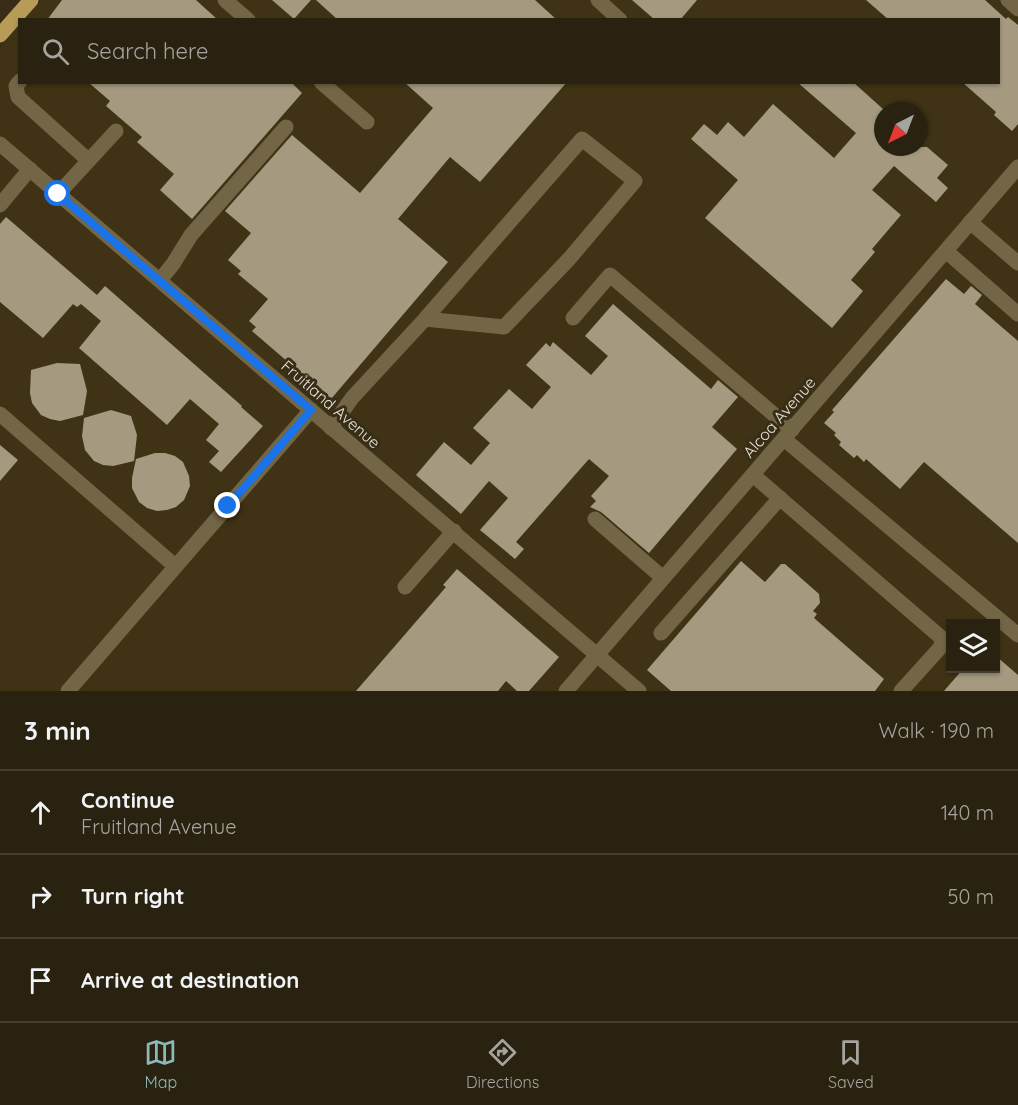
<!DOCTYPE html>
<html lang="en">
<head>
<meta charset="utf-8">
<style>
	:root { --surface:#2a2211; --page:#362f1f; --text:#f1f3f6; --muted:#a5a49f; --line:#463f31; --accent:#8bbbb9 }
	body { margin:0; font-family:Quicksand,sans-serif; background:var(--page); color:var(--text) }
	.controls { position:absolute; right:18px; bottom:18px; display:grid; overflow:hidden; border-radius:0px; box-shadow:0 2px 4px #0004 }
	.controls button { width:54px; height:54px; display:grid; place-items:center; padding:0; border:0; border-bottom:2px solid var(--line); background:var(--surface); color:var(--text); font:30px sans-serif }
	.compass { position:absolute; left:874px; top:102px; width:54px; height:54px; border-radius:50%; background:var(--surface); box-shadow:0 2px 4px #0004; rotate:222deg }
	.stop { position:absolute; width:18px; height:18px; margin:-14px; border:4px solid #1a73e8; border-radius:50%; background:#fff }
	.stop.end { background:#1a73e8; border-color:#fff; box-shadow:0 2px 6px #0008 }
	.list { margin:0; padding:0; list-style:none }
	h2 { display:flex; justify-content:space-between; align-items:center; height:78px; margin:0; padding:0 24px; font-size:26px }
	h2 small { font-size:20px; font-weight:400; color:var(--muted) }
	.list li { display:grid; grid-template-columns:39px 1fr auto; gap:18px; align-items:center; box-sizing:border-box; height:84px; padding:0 24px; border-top:2px solid var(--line) }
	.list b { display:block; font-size:22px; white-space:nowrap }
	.list p { margin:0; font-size:20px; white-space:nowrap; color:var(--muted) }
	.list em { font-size:20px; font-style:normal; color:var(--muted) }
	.icon { flex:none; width:33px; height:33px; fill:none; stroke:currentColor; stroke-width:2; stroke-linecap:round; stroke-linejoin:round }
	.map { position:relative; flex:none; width:1018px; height:691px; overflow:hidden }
	.search { position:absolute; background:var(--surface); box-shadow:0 2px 4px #0004; left:18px; right:18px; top:18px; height:66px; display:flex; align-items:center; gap:15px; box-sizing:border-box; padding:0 21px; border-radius:0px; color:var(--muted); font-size:22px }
	.sheet { height:330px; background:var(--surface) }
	nav { display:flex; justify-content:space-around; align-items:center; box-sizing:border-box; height:84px; border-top:2px solid var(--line); background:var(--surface); font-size:16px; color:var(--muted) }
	nav a { display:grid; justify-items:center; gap:3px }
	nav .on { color:var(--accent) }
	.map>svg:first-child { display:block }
	.built { fill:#403315; fill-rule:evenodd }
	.building { fill:#a59a80 }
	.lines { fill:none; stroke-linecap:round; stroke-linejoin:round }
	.minor { stroke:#736646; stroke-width:15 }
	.major { stroke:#b79b57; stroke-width:15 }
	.route { stroke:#1a73e8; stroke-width:8 }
	.labels { text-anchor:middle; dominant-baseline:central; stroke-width:6; stroke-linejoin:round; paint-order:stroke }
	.street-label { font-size:16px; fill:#e7e1d3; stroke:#382e17 }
</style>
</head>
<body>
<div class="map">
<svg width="1018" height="691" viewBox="0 0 1018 691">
	<rect width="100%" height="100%" fill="#382e17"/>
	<path class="built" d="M42,0H1018V691H0V48L19,25L20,82H998V20L25,19ZM883,111H919V147H883ZM950,624H996V668H950Z"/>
	<g class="building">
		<path d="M62,0H196L218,20H47Z"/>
		<path d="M272,0H311L294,19Z"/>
		<path d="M316,0H535L557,20H338Z"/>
		<path d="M632,0H697L680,20H655Z"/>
		<path d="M866,0H985L1006,19L1008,17L1018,25V124L1012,131L994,115L996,112L962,82H999V20H889Z"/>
		<path d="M88,82H291L302,93L192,219L160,190L174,174L137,142L142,137L106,106L110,101Z"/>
		<path d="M404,82H567L480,182L450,157L398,219L448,262L331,399L252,331L256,327L249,321L268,299L238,274L241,271L228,260L251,233L225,211L292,135L360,193L433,108Z"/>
		<path d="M797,82H853L883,109V147H927L948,165L937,178L948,188L936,202L894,166L872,190L901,215L872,249L875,252L851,280L863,291L832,328L705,218L738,180L691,139L704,124L717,135L728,122L744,137L773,104L834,158L856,133Z"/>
		<path d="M6,217L97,295L105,286L242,406L241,407L263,426L221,472L209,462L219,451L206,440L219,424L190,399L167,425L79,348L101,321L81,304L77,307L73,304L43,338L0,302V224Z"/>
		<path d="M946,279L964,294L971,286L982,295L975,304L1018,341V543L924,462L900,489L866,459L864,462L857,455L854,458L839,445L841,442L834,435L836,433L824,423L834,412L832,410Z"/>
		<path d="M613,304L711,389L718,380L738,397L712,427L737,449L649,553L601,512L590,507L596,501L591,496L609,476L589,459L516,542L524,549L515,559L480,530L508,498L489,481L461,514L416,475L444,442L471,465L490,443L473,428L509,389L532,409L551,387L526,365L546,343L550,347L553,342L591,375L608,356L585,336Z"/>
		<path d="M57,363L80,364L87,391L83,415L60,421L50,419L41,415L32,403L30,393L31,370Z"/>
		<path d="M111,410L131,416L137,435L134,461L113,466L103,465L94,461L85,450L82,436L84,418Z"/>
		<path d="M0,445L18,460L0,481Z"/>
		<path d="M155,453H165L175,456L183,462L189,476L190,486L184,500L176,507L167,510L157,511L147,508L139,502L132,488V478L136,459Z"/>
		<path d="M741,561L765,582L781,564H785L819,594L820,603L813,611L817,614L814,618L884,679L875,691H671L647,670Z"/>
		<path d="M457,569L559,657L529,691H517L506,681L498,691H356L446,587L443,585Z"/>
		<path d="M996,656L1018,675V691H944L963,669H996Z"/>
	</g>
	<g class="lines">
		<g class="minor">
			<path d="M225,0L248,20"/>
			<path d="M598,0L620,20"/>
			<path d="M1008,0L1018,9"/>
			<path d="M20,81L16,86L18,97L88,160"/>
			<path d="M321,82L367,122"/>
			<path d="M0,144L639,691"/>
			<path d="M58,194L116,131"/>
			<path d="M0,205L30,169"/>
			<path d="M970,222L1018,263"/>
			<path d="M946,251L1018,314"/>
			<path d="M160,280L173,264L191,235L286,127"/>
			<path d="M573,318L610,275L792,430"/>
			<path d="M0,414L175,566"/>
			<path d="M331,428L352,398L425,319L582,139L635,181L569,259L504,327L425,319"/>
			<path d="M784,439L1018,635"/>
			<path d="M753,475L944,640L939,649L901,691"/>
			<path d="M595,519L663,578"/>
			<path d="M405,587L454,531"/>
			<path d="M661,633L780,498"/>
			<path d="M68,691L311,410"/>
			<path d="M566,691L1018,167"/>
		</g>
		<path class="major" d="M0,35L31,0"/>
	</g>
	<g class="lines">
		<path class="route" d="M58,194L311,410L228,506"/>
	</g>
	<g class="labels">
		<g class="street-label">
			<text transform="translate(331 404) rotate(41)">Fruitland Avenue</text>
			<text transform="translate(779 417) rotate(-49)">Alcoa Avenue</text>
		</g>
	</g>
</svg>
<div class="controls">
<button><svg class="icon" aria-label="layers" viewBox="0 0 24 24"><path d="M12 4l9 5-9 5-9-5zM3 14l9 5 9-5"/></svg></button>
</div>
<svg class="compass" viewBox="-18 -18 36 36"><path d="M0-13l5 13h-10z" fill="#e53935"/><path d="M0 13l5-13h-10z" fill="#a5a49f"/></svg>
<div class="stop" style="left:58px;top:194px"></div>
<div class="stop end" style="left:228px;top:506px"></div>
<div class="search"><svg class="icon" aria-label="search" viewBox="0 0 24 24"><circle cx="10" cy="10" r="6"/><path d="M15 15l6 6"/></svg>Search here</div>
</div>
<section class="sheet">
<h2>3 min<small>Walk · 190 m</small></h2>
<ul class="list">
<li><svg class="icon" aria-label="ahead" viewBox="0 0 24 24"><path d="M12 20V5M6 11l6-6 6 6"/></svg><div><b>Continue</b><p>Fruitland Avenue</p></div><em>140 m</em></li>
<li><svg class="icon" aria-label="right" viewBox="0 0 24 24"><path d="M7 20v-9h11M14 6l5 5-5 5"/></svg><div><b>Turn right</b></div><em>50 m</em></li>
<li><svg class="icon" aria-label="arrive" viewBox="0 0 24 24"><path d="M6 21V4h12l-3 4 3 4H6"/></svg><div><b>Arrive at destination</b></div></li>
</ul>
</section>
<nav>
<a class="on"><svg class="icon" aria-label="map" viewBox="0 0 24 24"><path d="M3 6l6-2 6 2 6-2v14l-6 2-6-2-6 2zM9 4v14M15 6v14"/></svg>Map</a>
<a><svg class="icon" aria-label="directions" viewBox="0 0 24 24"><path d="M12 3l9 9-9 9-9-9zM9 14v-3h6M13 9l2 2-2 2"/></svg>Directions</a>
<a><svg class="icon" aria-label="saved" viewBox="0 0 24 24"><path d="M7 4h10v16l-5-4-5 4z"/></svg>Saved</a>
</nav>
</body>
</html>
